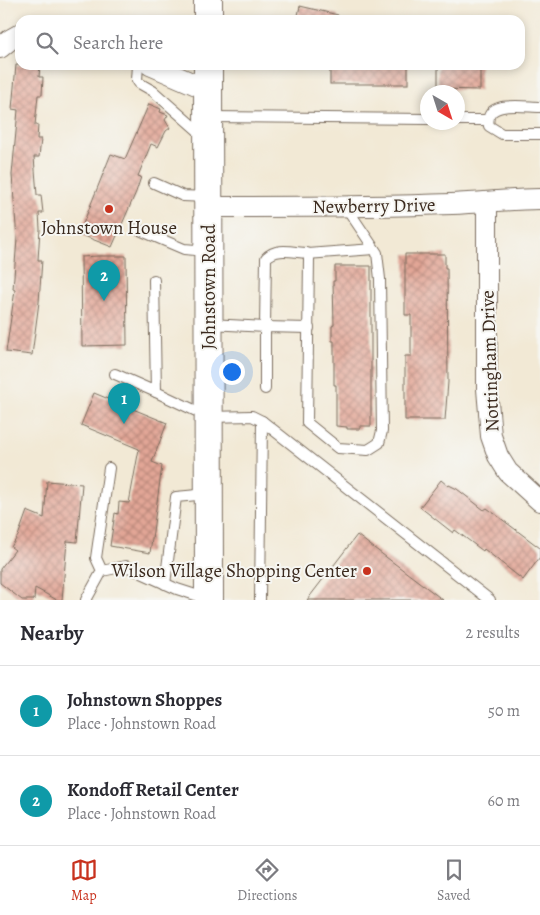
<!DOCTYPE html>
<html lang="en">
<head>
<meta charset="utf-8">
<style>
	:root { --surface:#fff; --page:#f7f7f7; --text:#2b2b33; --muted:#7c7c81; --line:#e1e1e2; --accent:#c8321e }
	body { margin:0; font-family:Alegreya,serif; background:var(--page); color:var(--text) }
	.compass { position:absolute; left:420px; top:85px; width:45px; height:45px; border-radius:50%; background:var(--surface); box-shadow:0 2px 8px #0003; rotate:141deg }
	.you { position:absolute; left:231px; top:371px; width:18px; height:18px; margin:-12px; border:4px solid #fff; border-radius:50%; background:#1a73e8; box-shadow:0 0 0 8px #1a73e833 }
	.badge { display:grid; place-items:center; width:32px; height:32px; border-radius:50%; background:var(--accent); color:#fff; font-size:16px; font-weight:700 }
	.pin { position:absolute; translate:-50% -41px; filter:drop-shadow(0 1px 2px #0008) }
	.pin::after { content:''; position:absolute; top:26px; width:18px; height:15px; background:inherit; clip-path:polygon(0 0,100% 0,50% 100%) }
	.list { margin:0; padding:0; list-style:none }
	h2 { display:flex; justify-content:space-between; align-items:center; height:65px; margin:0; padding:0 20px; font-size:21px }
	h2 small { font-size:16px; font-weight:400; color:var(--muted) }
	.list li { display:grid; grid-template-columns:32px 1fr auto; gap:15px; align-items:center; box-sizing:border-box; height:90px; padding:0 20px; border-top:1px solid var(--line) }
	.list b { display:block; font-size:19px; white-space:nowrap }
	.list p { margin:0; font-size:16px; white-space:nowrap; color:var(--muted) }
	.list em { font-size:16px; font-style:normal; color:var(--muted) }
	.icon { flex:none; width:28px; height:28px; fill:none; stroke:currentColor; stroke-width:2; stroke-linecap:round; stroke-linejoin:round }
	.map { position:relative; flex:none; width:540px; height:600px; overflow:hidden }
	.search { position:absolute; background:var(--surface); box-shadow:0 2px 8px #0003; left:15px; right:15px; top:15px; height:55px; display:flex; align-items:center; gap:12px; box-sizing:border-box; padding:0 18px; border-radius:15px; color:var(--muted); font-size:19px }
	.sheet { height:245px; background:var(--surface) }
	nav { display:flex; justify-content:space-around; align-items:center; box-sizing:border-box; height:70px; border-top:1px solid var(--line); background:var(--surface); font-size:14px; color:var(--muted) }
	nav a { display:grid; justify-items:center; gap:2px }
	nav .on { color:var(--accent) }
	.map>svg:first-child { display:block }
	.building { fill:url(#building-cross-hatch) }
	.lines { fill:none; stroke-linecap:round; stroke-linejoin:round }
	.service-casing { stroke:#7b6d5e; stroke-width:12 }
	.minor-casing { stroke:#7b6d5e; stroke-width:22 }
	.secondary-casing { stroke:#7b6d5e; stroke-width:30 }
	.service { stroke:#fff; stroke-width:10 }
	.minor { stroke:#fff; stroke-width:20 }
	.secondary { stroke:#fff; stroke-width:28 }
	.poi-dot { fill:#c8321e; stroke:#f6f6f2; stroke-width:2 }
	.labels { text-anchor:middle; dominant-baseline:central; stroke-width:4; stroke-linejoin:round; paint-order:stroke }
	.street-label { font-size:19px; fill:#3b2a1e; stroke:#f6f6f2 }
	.poi-label { font-size:19px; fill:#3b2a1e; stroke:#f6f6f2 }
</style>
</head>
<body>
<div class="map">
<svg width="540" height="600" viewBox="0 0 540 600">
	<defs>
		<pattern id="building-cross-hatch" width="8" height="8" patternUnits="userSpaceOnUse" patternTransform="scale(1.25)"><rect width="8" height="8" fill="#e2a696"/><path d="M0 0l8 8M0 8l8-8" fill="none" stroke="#b8877a"/></pattern>
	</defs>
	<rect width="100%" height="100%" fill="#f6f6f2"/>
	<filter id="ink" filterUnits="userSpaceOnUse"><feTurbulence type="fractalNoise" baseFrequency=".02" numOctaves="2"/><feDisplacementMap in="SourceGraphic" scale="10" xChannelSelector="R" yChannelSelector="G"/><feConvolveMatrix kernelMatrix="1 2 1 2 8 2 1 2 1" color-interpolation-filters="sRGB"/></filter>
	<filter id="wash" filterUnits="userSpaceOnUse"><feTurbulence type="fractalNoise" baseFrequency=".0096" numOctaves="4" result="noise"/><feDisplacementMap in="SourceGraphic" scale="20" xChannelSelector="R" yChannelSelector="G"/><feGaussianBlur stdDeviation="1.12" result="paint"/><feColorMatrix in="noise" values="0 0 0 0 0 0 0 0 0 0 0 0 0 0 0 0 0 1.4 0 .05"/><feComposite in="paint" operator="in"/></filter>
	<g filter="url(#wash)">
		<rect width="100%" height="100%" fill="#f2e9d5"/>
		<g id="blocks">
			<g class="building">
				<path d="M300,6L338,15L337,20H297Z"/>
				<path d="M16,65H40L39,77H43L42,95H38L35,125H38L37,139H41L39,157H34L37,195H41L43,213H39L40,229L38,260H42L39,302L32,355L6,352L15,290L13,289L17,239L12,175L18,110L12,109Z"/>
				<rect x="330" y="65" width="78" height="19"/>
				<path d="M438,65H480V90L438,89Z"/>
				<path d="M149,104L161,109L160,112L168,115L165,120L170,128L166,131L158,147L151,144L138,176L141,177L136,192L112,247L79,234L111,154L125,159Z"/>
				<path d="M405,254H445V268H447L448,382L445,420H405V356H411V315H405Z"/>
				<path d="M98,256H126L127,345L82,346L81,257Z"/>
				<path d="M335,266H371V426H360V429H347V427L336,426V385H334V341H332V326L334,325L333,281H335Z"/>
				<path d="M94,393L167,423L152,462L162,466L150,553L110,546L115,513L118,514L119,502L129,503L139,449L81,425Z"/>
				<path d="M441,480L448,486L449,485L457,489L484,510L487,508L540,548V557L523,580L484,549L483,551L455,530L453,533L420,507Z"/>
				<path d="M47,481L82,484L77,542L67,541L62,600H57L35,588L34,600H22L0,583V569L15,550L11,547L18,536L27,511L44,518Z"/>
				<path d="M357,535L366,542L443,600H307Z"/>
			</g>
		</g>
	</g>
	<g filter="url(#ink)">
		<use href="#blocks" fill-opacity="0" stroke="#7b6d5e" stroke-width="1"/>
		<g class="lines">
			<g class="service-casing">
				<g id="service">
					<path d="M138,65L137,80L139,83L153,91L204,136"/>
					<path d="M540,107C524,107 483,99 489,126L502,134H540"/>
					<path d="M209,117L428,119"/>
					<path d="M458,120H488"/>
					<path d="M154,183L183,196L207,197"/>
					<path d="M137,229L184,249L208,251"/>
					<path d="M307,254L374,249"/>
					<path d="M154,280L156,392L209,417L252,416L262,421L490,600"/>
					<path d="M210,324L265,327L266,258C276,247 292,252 306,253L309,258L307,423L338,448L368,450L379,443L382,431L380,279L377,253L346,207"/>
					<path d="M115,374L156,392"/>
					<path d="M265,389V327L309,328"/>
					<path d="M102,571L96,558L109,468"/>
					<path d="M165,584L176,497L208,494"/>
					<path d="M86,600L102,571L126,566L177,589L208,599"/>
					<path d="M260,600L262,421"/>
				</g>
			</g>
			<g class="minor-casing">
				<g id="minor">
					<path d="M0,48L11,39L20,34"/>
					<path d="M150,65L208,90"/>
					<path d="M487,202V389L491,436L498,456L508,472L540,501"/>
					<path d="M208,207C290,207 371,207 452,204C482,203 511,199 540,199"/>
				</g>
			</g>
			<g class="secondary-casing">
				<g id="secondary">
					<path d="M208,0V20"/>
					<path d="M208,65L209,600"/>
				</g>
			</g>
			<use href="#service" class="service"/>
			<use href="#minor" class="minor"/>
			<use href="#secondary" class="secondary"/>
		</g>
	</g>
	<g class="poi-dot">
		<circle cx="109" cy="209" r="5"/>
		<circle cx="367" cy="571" r="5"/>
	</g>
	<g class="labels">
		<g class="street-label">
			<text transform="translate(374 206) rotate(-1)">Newberry Drive</text>
			<text transform="translate(209 287) rotate(-90)">Johnstown Road</text>
			<text transform="translate(490 361) rotate(-92)">Nottingham Drive</text>
		</g>
		<g class="poi-label">
			<text x="109" y="228">Johnstown House</text>
			<text x="357" y="571" text-anchor="end">Wilson Village Shopping Center</text>
		</g>
	</g>
</svg>
<svg class="compass" viewBox="-18 -18 36 36"><path d="M0-13l5 13h-10z" fill="#e53935"/><path d="M0 13l5-13h-10z" fill="#7c7c81"/></svg>
<div class="you"></div>
<div class="pin badge" style="left:124px;top:424px;background:#0f9aa8">1</div>
<div class="pin badge" style="left:104px;top:301px;background:#0f9aa8">2</div>
<div class="search"><svg class="icon" aria-label="search" viewBox="0 0 24 24"><circle cx="10" cy="10" r="6"/><path d="M15 15l6 6"/></svg>Search here</div>
</div>
<section class="sheet">
<h2>Nearby<small>2 results</small></h2>
<ul class="list">
<li><span class="badge" style="background:#0f9aa8">1</span><div><b>Johnstown Shoppes</b><p>Place · Johnstown Road</p></div><em>50 m</em></li>
<li><span class="badge" style="background:#0f9aa8">2</span><div><b>Kondoff Retail Center</b><p>Place · Johnstown Road</p></div><em>60 m</em></li>
</ul>
</section>
<nav>
<a class="on"><svg class="icon" aria-label="map" viewBox="0 0 24 24"><path d="M3 6l6-2 6 2 6-2v14l-6 2-6-2-6 2zM9 4v14M15 6v14"/></svg>Map</a>
<a><svg class="icon" aria-label="directions" viewBox="0 0 24 24"><path d="M12 3l9 9-9 9-9-9zM9 14v-3h6M13 9l2 2-2 2"/></svg>Directions</a>
<a><svg class="icon" aria-label="saved" viewBox="0 0 24 24"><path d="M7 4h10v16l-5-4-5 4z"/></svg>Saved</a>
</nav>
</body>
</html>
